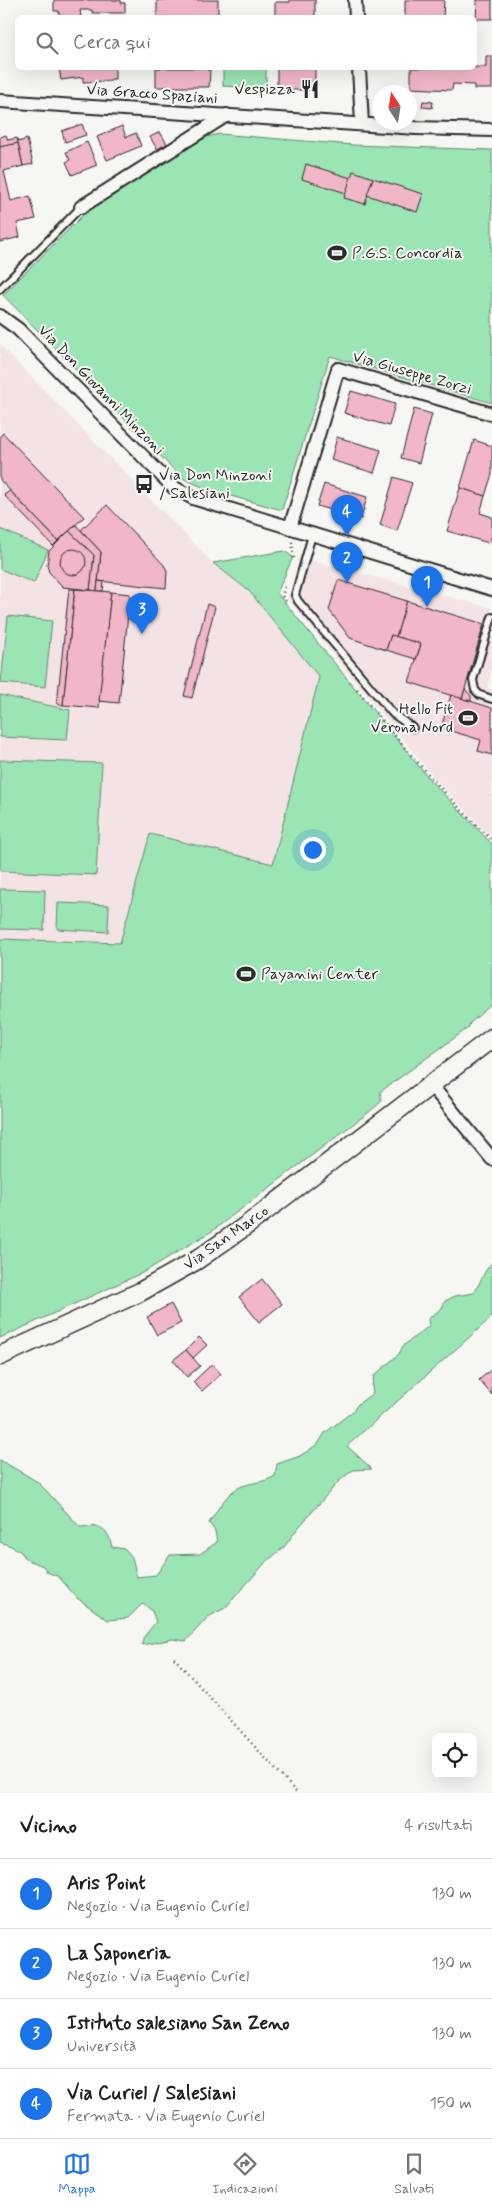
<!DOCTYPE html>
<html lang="it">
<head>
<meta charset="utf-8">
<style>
	:root { --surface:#fff; --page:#f2f2f2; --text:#202124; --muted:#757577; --line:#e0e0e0; --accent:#1a73e8 }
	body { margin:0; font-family:Mynerve,sans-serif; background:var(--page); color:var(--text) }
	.controls { position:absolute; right:15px; bottom:15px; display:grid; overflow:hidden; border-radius:8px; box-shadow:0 5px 20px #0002 }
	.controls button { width:45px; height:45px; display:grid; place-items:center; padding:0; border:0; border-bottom:1px solid var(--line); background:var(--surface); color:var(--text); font:25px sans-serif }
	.compass { position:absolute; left:372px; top:85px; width:45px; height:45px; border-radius:50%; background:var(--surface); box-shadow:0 5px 20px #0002; rotate:348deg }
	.you { position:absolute; left:312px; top:849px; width:18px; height:18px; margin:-12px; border:4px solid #fff; border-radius:50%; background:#1a73e8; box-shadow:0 0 0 8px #1a73e833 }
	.badge { display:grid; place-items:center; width:32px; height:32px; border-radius:50%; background:var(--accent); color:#fff; font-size:16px; font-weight:700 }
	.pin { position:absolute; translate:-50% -41px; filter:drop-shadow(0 1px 2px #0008) }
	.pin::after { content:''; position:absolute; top:26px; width:18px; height:15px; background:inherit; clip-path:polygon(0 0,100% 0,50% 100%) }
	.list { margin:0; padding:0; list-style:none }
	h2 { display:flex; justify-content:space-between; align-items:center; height:65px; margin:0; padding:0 20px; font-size:21px }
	h2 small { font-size:16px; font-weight:400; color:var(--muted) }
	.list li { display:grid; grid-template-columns:32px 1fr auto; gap:15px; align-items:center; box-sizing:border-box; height:70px; padding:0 20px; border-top:1px solid var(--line) }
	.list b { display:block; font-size:19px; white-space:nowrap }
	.list p { margin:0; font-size:16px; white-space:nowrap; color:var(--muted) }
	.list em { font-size:16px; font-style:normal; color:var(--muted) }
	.icon { flex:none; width:28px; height:28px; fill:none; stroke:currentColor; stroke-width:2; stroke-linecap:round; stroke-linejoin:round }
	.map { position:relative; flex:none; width:492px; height:1793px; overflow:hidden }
	.search { position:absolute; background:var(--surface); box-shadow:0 5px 20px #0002; left:15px; right:15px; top:15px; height:55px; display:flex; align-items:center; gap:12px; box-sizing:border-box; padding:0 18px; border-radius:8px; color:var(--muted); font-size:19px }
	.sheet { height:345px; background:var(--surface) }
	nav { display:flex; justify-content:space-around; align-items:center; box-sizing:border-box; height:70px; border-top:1px solid var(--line); background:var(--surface); font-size:14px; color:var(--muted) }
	nav a { display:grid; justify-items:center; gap:2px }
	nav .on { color:var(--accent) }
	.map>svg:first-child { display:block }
	.built { fill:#f4e3e5 }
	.green { fill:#9be5b4; stroke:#638870 }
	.building { fill:#f1b7c8; stroke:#2b2b2b }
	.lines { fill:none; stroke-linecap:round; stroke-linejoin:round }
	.lane-casing { stroke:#2b2b2b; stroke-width:10 }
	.street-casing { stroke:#2b2b2b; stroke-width:16 }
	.secondary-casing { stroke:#2b2b2b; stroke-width:21 }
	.path { stroke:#2b2b2b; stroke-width:2.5; stroke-dasharray:1 4; stroke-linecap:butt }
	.lane { stroke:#f6f6f2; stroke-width:6 }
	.street { stroke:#f6f6f2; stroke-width:12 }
	.secondary { stroke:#f6f6f2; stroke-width:18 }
	.labels { text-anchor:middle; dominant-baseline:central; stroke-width:4; stroke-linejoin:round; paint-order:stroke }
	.poi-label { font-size:16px; fill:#2b2b2b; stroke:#f6f6f2; text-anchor:start }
	.street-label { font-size:16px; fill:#2b2b2b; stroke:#f6f6f2 }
</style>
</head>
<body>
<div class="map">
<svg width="492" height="1793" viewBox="0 0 492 1793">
	<rect width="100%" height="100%" fill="#f6f6f2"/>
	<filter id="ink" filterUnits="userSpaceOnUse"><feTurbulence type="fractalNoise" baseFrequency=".02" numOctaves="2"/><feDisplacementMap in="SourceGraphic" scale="10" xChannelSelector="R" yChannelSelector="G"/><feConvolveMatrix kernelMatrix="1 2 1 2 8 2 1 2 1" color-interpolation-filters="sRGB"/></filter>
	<g filter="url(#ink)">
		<g class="built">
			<path d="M0,345L213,563L249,591L319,677L273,865L150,834L120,943L0,939Z"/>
			<path d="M299,557L492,608V670L487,688L492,690V838L438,782L288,599Z"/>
		</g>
		<g class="green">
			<path d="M223,68H266V89L223,86Z"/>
			<path d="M219,134L353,145L492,150V403L330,356L282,510L209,490L182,478L3,295L83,215L146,172L207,137Z"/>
			<path d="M0,529L48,550L34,583L0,569Z"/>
			<path d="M284,551L293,557L277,593L431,781L492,844V1004L470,1023L468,1028L380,1092L382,1101L369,1112L212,1231L144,1272L0,1338V939L120,943L150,834L273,864L319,677L249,591L213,563Z"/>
			<path d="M8,616L52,621L45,687L1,683Z"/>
			<path d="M0,695L70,710L67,740L0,737Z"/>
			<path d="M0,760L102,763L96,875L0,871Z"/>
			<path d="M0,889L45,890L44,930L0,929Z"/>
			<path d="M58,903L109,905L108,932L57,929Z"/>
			<path d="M492,1263V1317L347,1446L372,1469L353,1470L339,1481L298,1528L284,1547L265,1563L225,1608L208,1617L186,1641L173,1639L142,1645L143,1638L156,1622L152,1611L143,1603L128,1618L108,1620L77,1598L59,1577L47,1572L43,1566L26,1559L21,1552L11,1546L0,1542V1460L38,1482L80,1527C100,1526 107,1525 112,1547L125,1549L132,1557L137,1577L156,1575L170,1555L200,1554L217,1542L215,1531L209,1523C217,1511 226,1493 240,1487C252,1482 264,1483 275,1476L277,1464L300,1456L318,1444L325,1433L353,1411L358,1404L373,1393L372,1386L374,1376L399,1354L403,1346L429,1326L428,1319L442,1308L445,1301L455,1296L474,1293C479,1285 485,1269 492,1263Z"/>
		</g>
		<g class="building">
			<path d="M54,0H121V3H125V13H92V10H80L81,18H59V11H54Z"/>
			<rect x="157" y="0" width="61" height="18"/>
			<path d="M290,0H315V18H275V2H290Z"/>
			<path d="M405,0H444L443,18H405Z"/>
			<path d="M477,0H492V19H476Z"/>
			<path d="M486,56H492V89H474V85L453,84L452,90L411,88V68L486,67Z"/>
			<path d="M59,68H115V79H111V81L83,82V77L61,80Z"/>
			<path d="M156,68H207V70H210L209,87H156Z"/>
			<rect x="277" y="68" width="38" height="22"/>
			<path d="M423,101L433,102L432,108L422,107Z"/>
			<path d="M82,124L86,135L65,142L62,131Z"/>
			<path d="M122,126L126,137L136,133L141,146L107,160L97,137Z"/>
			<path d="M160,132L167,144L157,149L150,137Z"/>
			<path d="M6,135L8,140L17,138L18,142L27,139L33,164L23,166L18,143L0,147V137Z"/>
			<path d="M87,142L97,165L72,175L66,162L70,160L66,152Z"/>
			<path d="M18,143L23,166L4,171L11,201L30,196L36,219L17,223L20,237L0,242V147Z"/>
			<path d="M306,164L351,178L346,193L302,179Z"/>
			<path d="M353,171L373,178L365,204L344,198Z"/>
			<path d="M373,178L423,194L417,212L367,195Z"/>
			<path d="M351,391L395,404L389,426L344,413Z"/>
			<path d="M414,409L432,414L419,463L401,458Z"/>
			<path d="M3,433L84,517L58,541L0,480V436Z"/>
			<path d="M337,437L381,450L374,473L331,460Z"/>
			<path d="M474,440L492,446V474L485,496L460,488Z"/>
			<path d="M394,477L412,483L397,531L380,525Z"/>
			<path d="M324,484L367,497L361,519L317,506Z"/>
			<path d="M460,488L485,496L480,513L492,517V535L489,543L447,531Z"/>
			<path d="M10,491L58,541L53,546L4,495Z"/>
			<path d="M107,505L164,565L167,571L166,588L98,581L101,552L81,530Z"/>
			<path d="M76,525L101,552L97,591L90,590L94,555L69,531Z"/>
			<path d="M69,531L94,555L90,590L63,587L49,572L47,565L49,551Z"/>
			<circle cx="73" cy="562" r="13"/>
			<path d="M338,580L407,601L396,637L391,635L386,650L350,638L329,610Z"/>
			<path d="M98,581L104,582L103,591H97Z"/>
			<path d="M69,589H75L63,705L57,704Z"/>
			<path d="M75,589L111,592L99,708L63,705Z"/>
			<path d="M111,592L130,594L119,703L99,701Z"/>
			<path d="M407,601L484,624L462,699L409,682L421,644L396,637Z"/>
			<path d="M207,604L215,607L192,698L184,696Z"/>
			<path d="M391,635L421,644L416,659L386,650Z"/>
			<path d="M465,689L471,696V701L462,699Z"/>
			<path d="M451,695L492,708V755L478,751L481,740L441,728Z"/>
			<path d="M262,1279L282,1304L259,1322L239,1297Z"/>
			<path d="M171,1304L181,1323L157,1335L147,1317Z"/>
			<path d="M199,1337L207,1345L193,1358L186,1350Z"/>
			<path d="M186,1350L200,1366L187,1377L173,1360Z"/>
			<path d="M212,1364L221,1374L202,1391L193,1382Z"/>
			<path d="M492,1369V1395L479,1380Z"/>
		</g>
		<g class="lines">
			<g class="lane-casing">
				<g id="lane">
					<path d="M0,289L81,207"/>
					<path d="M312,535L295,595L298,601L393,714L413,728"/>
					<path d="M492,617L473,680L475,690L480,695L492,699"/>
				</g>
			</g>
			<g class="street-casing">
				<g id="street">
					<path d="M355,0L356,18"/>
					<path d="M359,68L362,124"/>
					<path d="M0,101L416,128L492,130"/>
					<path d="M81,207L227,115"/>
					<path d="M0,316L18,329L173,487L193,498L492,589"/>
					<path d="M290,528L338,369L492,414"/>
					<path d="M431,1085L492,1159"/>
				</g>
			</g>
			<g class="secondary-casing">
				<path id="secondary" d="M0,1356L140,1292L197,1260L247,1225L492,1038"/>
			</g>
			<g class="path">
				<path d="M292,542L294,559"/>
				<path d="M286,601L282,596L286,583"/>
				<path d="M357,689C399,742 443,794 492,840"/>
				<path d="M174,1658L297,1793"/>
			</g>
			<use href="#lane" class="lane"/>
			<use href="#street" class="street"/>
			<use href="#secondary" class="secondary"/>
		</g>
	</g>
	<defs>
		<g id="restaurant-bare" transform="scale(1.5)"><path d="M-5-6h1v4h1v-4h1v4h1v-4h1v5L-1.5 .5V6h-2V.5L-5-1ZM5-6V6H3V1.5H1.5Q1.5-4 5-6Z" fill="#2b2b2b" stroke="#f6f6f2" stroke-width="2.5" paint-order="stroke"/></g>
		<g id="stadium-bare" transform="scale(1.5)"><path d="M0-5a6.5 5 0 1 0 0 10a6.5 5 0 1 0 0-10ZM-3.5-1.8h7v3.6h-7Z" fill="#2b2b2b" stroke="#f6f6f2" stroke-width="2.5" paint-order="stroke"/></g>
		<g id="bus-bare" transform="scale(1.5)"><path d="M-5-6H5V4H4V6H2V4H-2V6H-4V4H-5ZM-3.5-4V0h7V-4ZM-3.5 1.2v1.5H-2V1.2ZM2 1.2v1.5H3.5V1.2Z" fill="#2b2b2b" stroke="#f6f6f2" stroke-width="2.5" paint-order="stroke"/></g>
	</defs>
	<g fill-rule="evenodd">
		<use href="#restaurant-bare" x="310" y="89"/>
		<use href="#stadium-bare" x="337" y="253"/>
		<use href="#bus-bare" x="144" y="484"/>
		<use href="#stadium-bare" x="468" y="718"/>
		<use href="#stadium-bare" x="246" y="974"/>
	</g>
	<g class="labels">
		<g class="poi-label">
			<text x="295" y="89" text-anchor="end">Vespizza</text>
			<text x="352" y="253">P.G.S. Concordia</text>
			<text x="159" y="475">Via Don Minzoni<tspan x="159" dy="18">/ Salesiani</tspan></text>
			<text x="453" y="709" text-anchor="end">Hello Fit<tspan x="453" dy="18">Verona Nord</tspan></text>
			<text x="261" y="974">Payanini Center</text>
		</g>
		<g class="street-label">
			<text transform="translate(152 94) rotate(4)">Via Gracco Spaziani</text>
			<text transform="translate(412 373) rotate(16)">Via Giuseppe Zorzi</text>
			<text transform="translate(101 390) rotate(46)">Via Don Giovanni Minzoni</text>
			<text transform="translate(226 1238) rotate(-35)">Via San Marco</text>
		</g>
	</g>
</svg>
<div class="controls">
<button><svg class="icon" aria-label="locate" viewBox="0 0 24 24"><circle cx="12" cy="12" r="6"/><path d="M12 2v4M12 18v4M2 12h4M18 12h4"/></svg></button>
</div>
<svg class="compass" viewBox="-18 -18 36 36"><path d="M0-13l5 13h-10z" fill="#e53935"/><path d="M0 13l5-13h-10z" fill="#757577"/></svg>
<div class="you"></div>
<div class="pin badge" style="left:427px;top:607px">1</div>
<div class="pin badge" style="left:347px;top:583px">2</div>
<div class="pin badge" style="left:142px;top:634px">3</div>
<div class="pin badge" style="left:347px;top:536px">4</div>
<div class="search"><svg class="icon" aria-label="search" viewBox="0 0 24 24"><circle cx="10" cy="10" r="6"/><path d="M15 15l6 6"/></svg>Cerca qui</div>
</div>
<section class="sheet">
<h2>Vicino<small>4 risultati</small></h2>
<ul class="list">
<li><span class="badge">1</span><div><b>Aris Point</b><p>Negozio · Via Eugenio Curiel</p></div><em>130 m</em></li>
<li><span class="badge">2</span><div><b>La Saponeria</b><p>Negozio · Via Eugenio Curiel</p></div><em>130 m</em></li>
<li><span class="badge">3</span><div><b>Istituto salesiano San Zeno</b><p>Università</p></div><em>130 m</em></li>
<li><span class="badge">4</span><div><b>Via Curiel / Salesiani</b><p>Fermata · Via Eugenio Curiel</p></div><em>150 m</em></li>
</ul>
</section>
<nav>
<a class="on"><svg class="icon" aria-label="map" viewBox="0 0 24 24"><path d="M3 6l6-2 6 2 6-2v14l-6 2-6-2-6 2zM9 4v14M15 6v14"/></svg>Mappa</a>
<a><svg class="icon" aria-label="directions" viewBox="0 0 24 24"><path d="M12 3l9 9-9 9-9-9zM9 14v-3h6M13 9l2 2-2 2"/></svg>Indicazioni</a>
<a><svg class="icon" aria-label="saved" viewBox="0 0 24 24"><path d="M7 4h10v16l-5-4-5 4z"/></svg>Salvati</a>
</nav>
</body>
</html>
